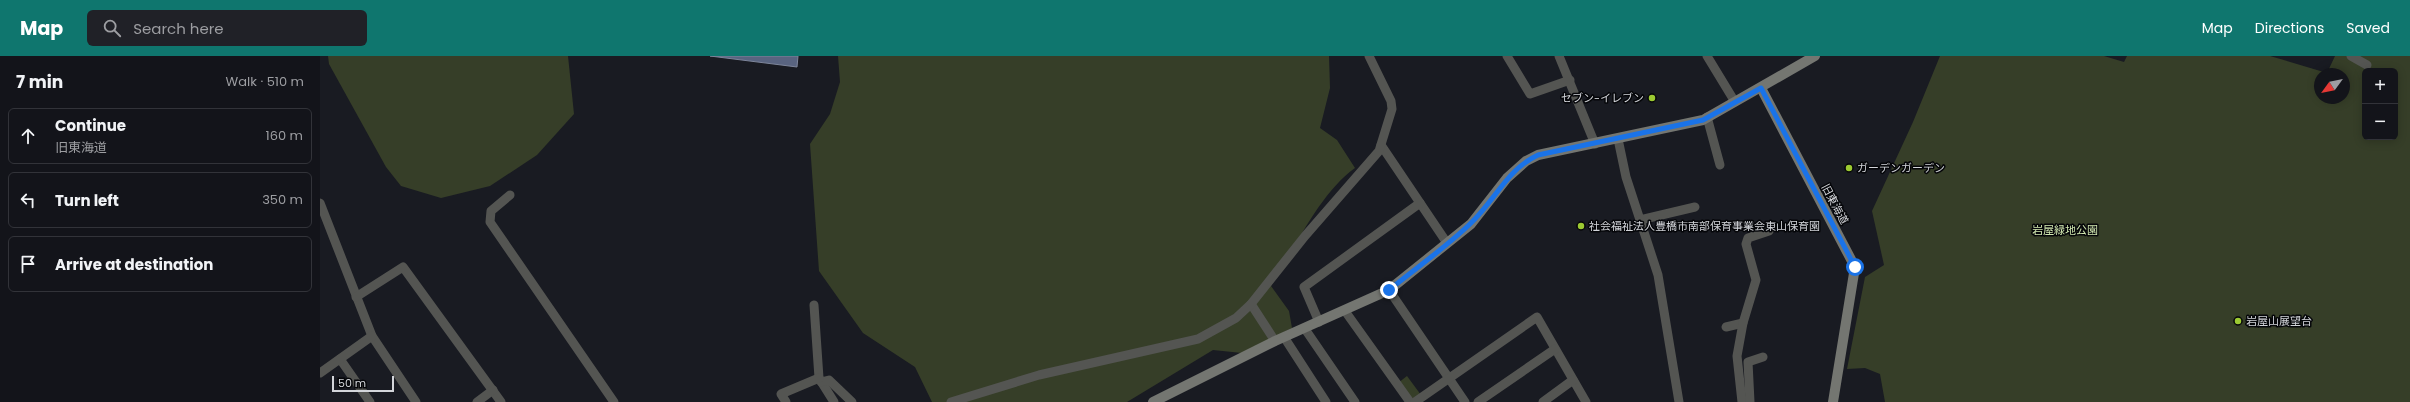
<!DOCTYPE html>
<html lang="en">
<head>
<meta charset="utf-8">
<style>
	:root { --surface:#13141a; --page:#202127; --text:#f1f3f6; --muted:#9d9ea2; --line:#323339; --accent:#0f766e }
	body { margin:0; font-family:Poppins,"Noto Sans JP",sans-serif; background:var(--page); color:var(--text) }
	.controls { position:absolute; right:12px; top:12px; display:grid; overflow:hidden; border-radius:6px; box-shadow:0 2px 10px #0003 }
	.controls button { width:36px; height:36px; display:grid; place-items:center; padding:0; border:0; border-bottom:1px solid var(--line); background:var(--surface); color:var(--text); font:20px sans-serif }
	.compass { position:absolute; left:1994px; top:12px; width:36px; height:36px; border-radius:50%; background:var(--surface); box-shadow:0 2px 10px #0003; rotate:237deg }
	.scale { position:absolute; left:12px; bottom:10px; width:62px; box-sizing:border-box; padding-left:4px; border:2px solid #d3d5da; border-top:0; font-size:11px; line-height:14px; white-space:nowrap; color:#d3d5da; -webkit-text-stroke:3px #050609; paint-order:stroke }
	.stop { position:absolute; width:12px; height:12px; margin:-9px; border:3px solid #1a73e8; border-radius:50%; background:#fff }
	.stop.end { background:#1a73e8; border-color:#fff; box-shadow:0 1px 4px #0008 }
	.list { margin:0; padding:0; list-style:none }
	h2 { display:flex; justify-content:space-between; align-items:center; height:52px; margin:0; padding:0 16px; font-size:17px }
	h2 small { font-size:13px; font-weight:400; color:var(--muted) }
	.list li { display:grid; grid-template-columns:26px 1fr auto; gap:12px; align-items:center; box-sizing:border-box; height:56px; margin:0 8px 8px; padding:0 8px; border:1px solid var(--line); border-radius:6px }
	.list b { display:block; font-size:15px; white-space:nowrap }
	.list p { margin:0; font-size:13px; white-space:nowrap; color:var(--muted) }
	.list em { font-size:13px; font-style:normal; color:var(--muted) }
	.icon { flex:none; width:22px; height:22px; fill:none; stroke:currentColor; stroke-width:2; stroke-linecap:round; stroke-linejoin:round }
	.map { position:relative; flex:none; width:2090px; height:346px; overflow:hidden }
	header { display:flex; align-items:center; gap:24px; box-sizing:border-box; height:56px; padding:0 20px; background:var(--accent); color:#fff }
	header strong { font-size:19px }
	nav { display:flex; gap:22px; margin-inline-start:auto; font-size:14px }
	.search { width:280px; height:36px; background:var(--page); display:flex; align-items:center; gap:10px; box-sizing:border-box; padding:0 14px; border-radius:6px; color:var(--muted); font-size:15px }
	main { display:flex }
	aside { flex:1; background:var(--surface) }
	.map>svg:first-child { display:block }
	.green { fill:#363e28; fill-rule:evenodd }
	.water { fill:#596480; stroke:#7e869b }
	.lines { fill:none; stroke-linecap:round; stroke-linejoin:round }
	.street { stroke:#545552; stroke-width:9 }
	.secondary { stroke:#747671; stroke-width:10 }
	.route { stroke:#1a73e8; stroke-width:5 }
	.poi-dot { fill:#9cca32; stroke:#050609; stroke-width:1.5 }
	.labels { text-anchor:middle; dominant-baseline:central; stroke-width:3; stroke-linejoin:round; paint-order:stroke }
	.poi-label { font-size:11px; fill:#d3d5da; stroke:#050609; text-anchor:start }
	.street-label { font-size:11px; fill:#d3d5da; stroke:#050609 }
	.park-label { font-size:11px; fill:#d2e8b1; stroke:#050609 }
</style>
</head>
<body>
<header>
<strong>Map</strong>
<div class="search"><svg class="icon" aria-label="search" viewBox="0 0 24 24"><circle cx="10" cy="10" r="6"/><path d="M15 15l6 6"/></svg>Search here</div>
<nav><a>Map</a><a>Directions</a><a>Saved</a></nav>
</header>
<main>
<aside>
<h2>7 min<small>Walk · 510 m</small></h2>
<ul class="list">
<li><svg class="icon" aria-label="ahead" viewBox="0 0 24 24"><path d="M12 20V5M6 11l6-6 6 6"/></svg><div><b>Continue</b><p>旧東海道</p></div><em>160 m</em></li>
<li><svg class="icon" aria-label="left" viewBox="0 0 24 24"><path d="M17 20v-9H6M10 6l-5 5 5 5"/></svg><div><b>Turn left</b></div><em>350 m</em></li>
<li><svg class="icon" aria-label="arrive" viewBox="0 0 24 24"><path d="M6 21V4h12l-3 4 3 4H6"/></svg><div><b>Arrive at destination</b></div></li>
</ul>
</aside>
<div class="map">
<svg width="2090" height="346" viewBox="0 0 2090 346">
	<rect width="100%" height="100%" fill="#191b22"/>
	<g class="green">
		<path d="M8,0H248L254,58L217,99L170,130L121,142L81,130L66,111L9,8Z"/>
		<path d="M518,0H1009L1010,32L1000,72L1017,84L1035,112C999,138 975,192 951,230L969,255L972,272L922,297L893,294L807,346H612L595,311L543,277L499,215L490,88L510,58L520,26Z"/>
		<path d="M1620,0H1784L1804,6L1807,0H1950L2007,17L2015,0H2090V346H1565L1560,318L1545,312L1527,313L1545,221L1564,209L1552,155L1593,66ZM2045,15H2075V81H2045ZM2000,18H2024V42H2000Z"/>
		<path d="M1087,320L1101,339L1092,346L1078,327Z"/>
	</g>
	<path class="water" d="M390,0H478L477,11Z"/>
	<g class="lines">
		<g class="street">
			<path d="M1187,0L1210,38L1250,24"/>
			<path d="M1239,0L1275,88"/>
			<path d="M1387,0L1415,46"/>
			<path d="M2031,0L2047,9"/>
			<path d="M1387,61L1400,109"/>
			<path d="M1298,83L1306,121L1338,219L1359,346"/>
			<path d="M1061,89L1127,187"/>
			<path d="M190,139L171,155L170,166L294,346"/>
			<path d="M0,147L52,280L96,346"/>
			<path d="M1320,164L1375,151"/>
			<path d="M1069,234L1145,346"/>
			<path d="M36,241L83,211L181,346"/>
			<path d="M931,248L955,285"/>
			<path d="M494,249L499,322L514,346"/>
			<path d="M1025,255L1090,346"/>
			<path d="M999,266L984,231L1100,147"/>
			<path d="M1406,271L1423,267"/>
			<path d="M985,273L1035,346"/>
			<path d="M964,281L1006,346"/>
			<path d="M20,303L50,346"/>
			<path d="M0,317L52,280"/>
			<path d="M501,326L509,324L532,346"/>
			<path d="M157,346L173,334"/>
			<path d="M466,346L461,338L499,322"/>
			<path d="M631,346L719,319L878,283L916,262L931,248L985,180L1059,95L1072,53L1071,45L1049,0"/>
			<path d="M1095,346L1217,261L1266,346"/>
			<path d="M1158,346L1235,293"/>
			<path d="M1223,346L1253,324"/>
			<path d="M1422,346L1417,300L1423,267L1436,224L1426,188L1428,182L1449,175"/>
			<path d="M1430,346L1428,306L1443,301"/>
		</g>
		<g class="secondary">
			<path d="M1441,32L1535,211L1513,346"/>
			<path d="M833,346L955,285L1069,234L1151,168L1187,122L1206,105L1218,99L1383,64L1495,0"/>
		</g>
	</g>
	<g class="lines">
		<path class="route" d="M1069,234C1096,212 1125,192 1150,168C1175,145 1186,114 1218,99L1383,64L1441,32L1535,211"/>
	</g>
	<g class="poi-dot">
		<circle cx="1332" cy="42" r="4"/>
		<circle cx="1529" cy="112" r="4"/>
		<circle cx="1261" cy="170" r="4"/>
		<circle cx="1918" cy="265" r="4"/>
	</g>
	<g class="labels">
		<g class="poi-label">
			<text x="1324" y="42" text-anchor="end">セブン-イレブン</text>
			<text x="1537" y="112">ガーデンガーデン</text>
			<text x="1269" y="170">社会福祉法人豊橋市南部保育事業会東山保育園</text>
			<text x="1926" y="265">岩屋山展望台</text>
		</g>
		<g class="street-label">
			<text transform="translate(1515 148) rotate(62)">旧東海道</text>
		</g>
		<g class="park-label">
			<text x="1745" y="174">岩屋緑地公園</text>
		</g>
	</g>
</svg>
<div class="controls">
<button>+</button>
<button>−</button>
</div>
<svg class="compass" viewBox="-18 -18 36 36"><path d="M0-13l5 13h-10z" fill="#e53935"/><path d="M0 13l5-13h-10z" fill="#9d9ea2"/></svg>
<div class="scale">50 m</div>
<div class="stop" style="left:1535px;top:211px"></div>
<div class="stop end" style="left:1069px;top:234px"></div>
</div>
</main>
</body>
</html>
